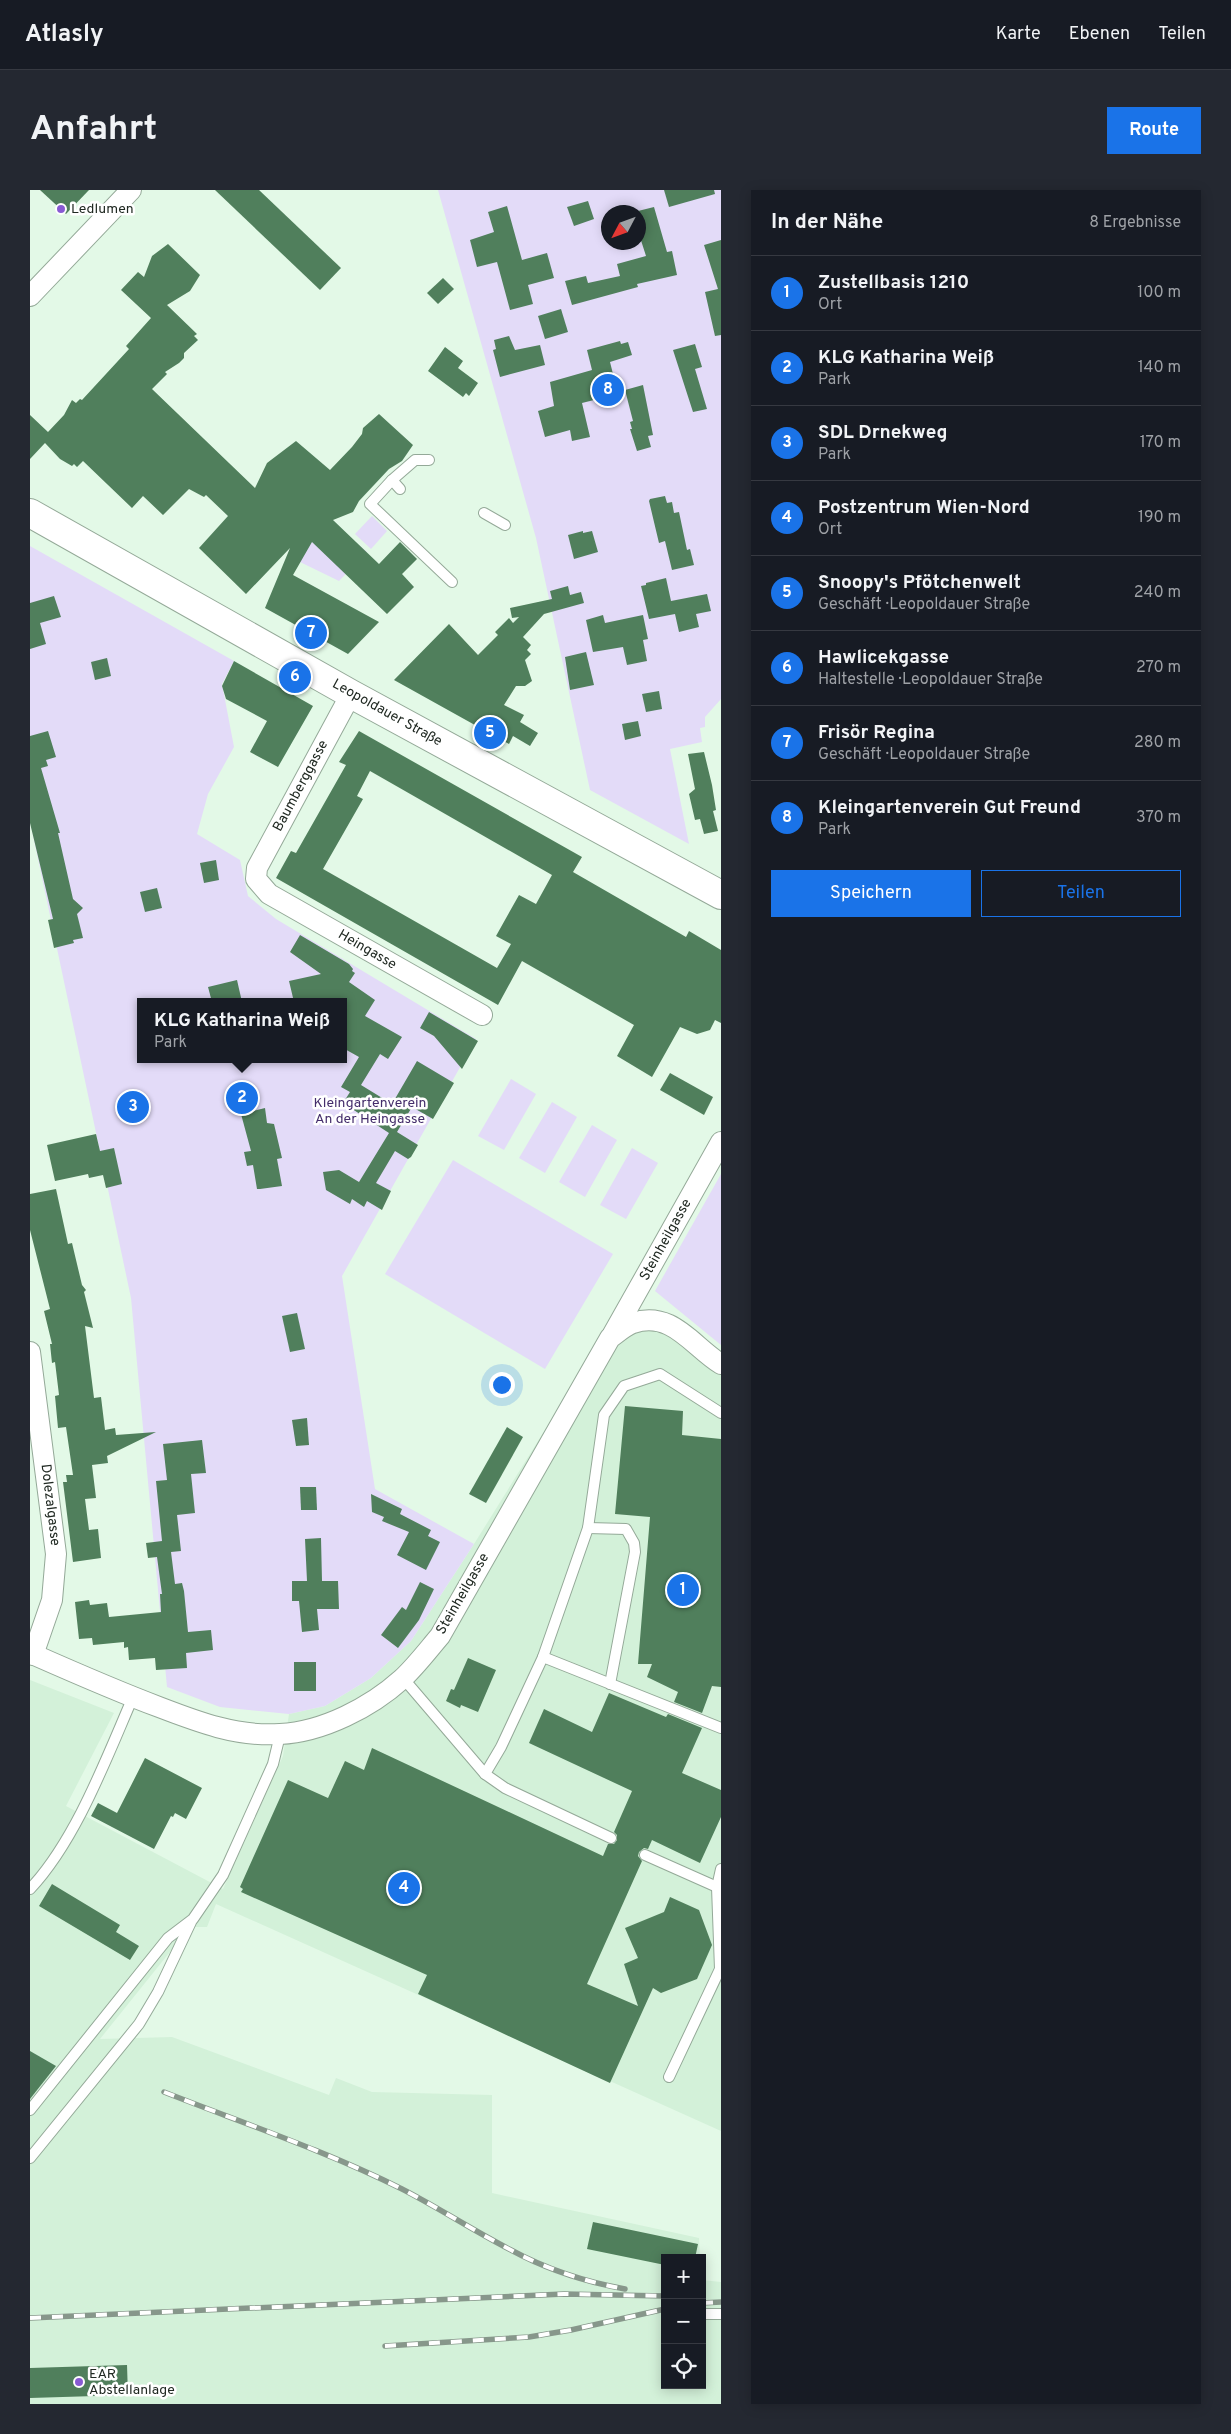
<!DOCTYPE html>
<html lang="de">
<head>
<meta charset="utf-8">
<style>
	:root { --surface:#171b24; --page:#242831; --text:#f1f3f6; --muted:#9ea1a6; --line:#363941; --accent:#1a73e8 }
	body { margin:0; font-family:Overpass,sans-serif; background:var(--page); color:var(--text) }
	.controls { position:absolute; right:15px; bottom:15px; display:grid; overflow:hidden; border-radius:0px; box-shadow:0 2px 12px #0003 }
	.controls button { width:45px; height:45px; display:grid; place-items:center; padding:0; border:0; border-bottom:1px solid var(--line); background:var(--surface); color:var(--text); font:25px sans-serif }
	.compass { position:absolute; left:571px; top:15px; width:45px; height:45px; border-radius:50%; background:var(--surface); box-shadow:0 2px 12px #0003; rotate:229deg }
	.you { position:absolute; left:471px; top:1194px; width:18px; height:18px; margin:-12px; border:4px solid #fff; border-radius:50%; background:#1a73e8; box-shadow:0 0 0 8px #1a73e833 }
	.badge { display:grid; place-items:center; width:32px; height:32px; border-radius:50%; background:var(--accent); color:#fff; font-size:16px; font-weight:700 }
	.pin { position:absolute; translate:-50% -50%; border:2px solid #fff; box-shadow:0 1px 5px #0006 }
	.popup { position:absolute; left:107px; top:808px; width:210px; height:65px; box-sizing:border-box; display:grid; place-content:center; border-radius:0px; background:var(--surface); filter:drop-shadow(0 1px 4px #0005); font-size:16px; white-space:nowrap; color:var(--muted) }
	.popup b { font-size:19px; color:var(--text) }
	.popup::after { content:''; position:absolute; left:50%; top:100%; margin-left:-10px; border:10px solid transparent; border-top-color:var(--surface) }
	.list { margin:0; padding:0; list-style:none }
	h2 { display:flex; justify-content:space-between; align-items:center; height:65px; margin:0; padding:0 20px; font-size:21px }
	h2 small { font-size:16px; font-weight:400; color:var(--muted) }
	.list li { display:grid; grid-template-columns:32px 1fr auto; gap:15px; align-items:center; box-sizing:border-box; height:75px; padding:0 20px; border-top:1px solid var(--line) }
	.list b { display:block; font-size:19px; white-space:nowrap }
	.list p { margin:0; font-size:16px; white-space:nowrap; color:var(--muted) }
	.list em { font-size:16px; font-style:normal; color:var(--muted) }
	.actions { display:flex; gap:10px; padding:15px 20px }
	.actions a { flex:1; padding:11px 0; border:1px solid var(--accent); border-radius:0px; text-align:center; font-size:18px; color:var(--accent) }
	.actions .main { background:var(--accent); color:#fff }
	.icon { flex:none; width:28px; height:28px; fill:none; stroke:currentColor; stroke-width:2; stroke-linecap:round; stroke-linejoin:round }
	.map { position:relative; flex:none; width:691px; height:2214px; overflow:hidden; border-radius:0px }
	header { display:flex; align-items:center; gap:30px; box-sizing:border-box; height:70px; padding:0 25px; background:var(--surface); border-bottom:1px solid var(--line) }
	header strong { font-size:24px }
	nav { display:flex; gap:28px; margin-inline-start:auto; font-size:18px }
	.intro { display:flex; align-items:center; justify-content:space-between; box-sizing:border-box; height:120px; padding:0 30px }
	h1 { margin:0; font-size:35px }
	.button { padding:12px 22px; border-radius:0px; background:var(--accent); color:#fff; font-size:18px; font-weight:700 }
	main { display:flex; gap:30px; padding:0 30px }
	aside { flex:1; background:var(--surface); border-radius:0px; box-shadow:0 2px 12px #0003 }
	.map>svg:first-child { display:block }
	.built { fill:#d3f1d9 }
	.green { fill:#e3dbf8; fill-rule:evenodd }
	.building { fill:#507f5c; fill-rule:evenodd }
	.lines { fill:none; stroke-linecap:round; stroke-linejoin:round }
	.service-casing { stroke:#94a998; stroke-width:12 }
	.minor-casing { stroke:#94a998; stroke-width:22 }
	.secondary-casing { stroke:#94a998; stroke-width:30 }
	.service { stroke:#fff; stroke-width:10 }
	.minor { stroke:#fff; stroke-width:20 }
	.secondary { stroke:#fff; stroke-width:28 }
	.rail-casing { stroke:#87978b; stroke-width:5.5 }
	.rail { stroke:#fff; stroke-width:4; stroke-dasharray:11; stroke-linecap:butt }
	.poi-dot { fill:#885ad3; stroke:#fff; stroke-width:2 }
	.labels { text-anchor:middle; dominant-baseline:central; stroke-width:5; stroke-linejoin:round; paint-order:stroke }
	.poi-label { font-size:14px; fill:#202922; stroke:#fff; text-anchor:start }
	.street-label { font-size:14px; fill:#202922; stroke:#fff }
	.park-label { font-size:14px; fill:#442d6b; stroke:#fff }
</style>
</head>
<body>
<header>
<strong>Atlasly</strong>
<nav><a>Karte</a><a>Ebenen</a><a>Teilen</a></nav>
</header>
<div class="intro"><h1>Anfahrt</h1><a class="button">Route</a></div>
<main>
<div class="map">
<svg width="691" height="2214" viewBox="0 0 691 2214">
	<rect width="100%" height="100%" fill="#e3f9e7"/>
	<path class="built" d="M594,1113L691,1167V1941L186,1714L177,1737H160L70,1849L142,1847L299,1905L306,1888L342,1902L462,1905V2003L669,2048L670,2068H635V2195H672V2090L691,2092V2214H0V1490L84,1523L36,1616L193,1699L253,1566L259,1524L295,1516L341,1488L381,1451L444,1354Z"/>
	<g class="green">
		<path d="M408,0H691V509L675,527V537L670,538L672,552L640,559L659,654L560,600L506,348ZM578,22H608V52H578Z"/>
		<path d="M342,326L357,341L341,359L325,344Z"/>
		<path d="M282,351L310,378L330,356L337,362L309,391L270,372Z"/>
		<path d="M0,356L204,471L192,494L204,557L178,604L167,644L210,670L218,706L246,729L446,849L312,1086L345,1299L444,1354L381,1451L341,1488L295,1516L259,1524L190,1517L137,1497L101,1108L0,631ZM111,812H313V869H111Z"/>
		<path d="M481,889L506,904L474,960L448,946Z"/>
		<path d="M522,912L547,927L515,983L489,968Z"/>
		<path d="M562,935L587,950L555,1007L529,992Z"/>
		<path d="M602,958L628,973L596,1029L570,1015Z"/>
		<path d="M423,970L583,1064L515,1179L355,1084Z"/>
		<path d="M691,984V1155L625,1101Z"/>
	</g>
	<g class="building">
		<path d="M10,0H59L36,24Z"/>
		<path d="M185,0H229L311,78L290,100Z"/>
		<path d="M634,0H684L685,4L639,17Z"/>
		<path d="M558,11L564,29L544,36L537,17Z"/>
		<path d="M477,16L492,70L517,63L524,88L498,95L503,114L480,120L467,72L447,77L440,50L464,42L458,22Z"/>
		<path d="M624,17L637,62L642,61L647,85L607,94L608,97L542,115L535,91L556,86L558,93L590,86L587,74L616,66L608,41V21Z"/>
		<path d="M691,50V145L685,146L675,102L688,99L674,55Z"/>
		<path d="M138,54L170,85L160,101L137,115L167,144L164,146L168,150L154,163V168L149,173L135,182L137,184L122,199L225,298L237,273L266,251L300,280L322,257L332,244L333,238L349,224L383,255L372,271L359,279L329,311L323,322L303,330L349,374L370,352L387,369L372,384L384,397L357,424L282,352L263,385L349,432L318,464L235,418L260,358L216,404L169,358L198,326L176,305L174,307L159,299L133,325L113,306L102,318L53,271L47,277L44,274L42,276L30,269L15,253L0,269V225L18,242L34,225L42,210L46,213L50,209L52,210L99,159L96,156L121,128L91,100L108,82L114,87L122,66Z"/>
		<path d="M413,88L424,99L408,114L397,103Z"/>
		<path d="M531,119L538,142L515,149L508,126Z"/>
		<path d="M479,146L485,160L510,155L515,175L470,187L463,160L466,159L464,150Z"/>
		<path d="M590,151L591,154L598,152L602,165L580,172L588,204L552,213L560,247L542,251L540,240L515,247L508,221L524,216L520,192L562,180L557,160Z"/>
		<path d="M665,154L672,177L665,179L677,219L663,222L643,160Z"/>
		<path d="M415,157L433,171L428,178L448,193L439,206L436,203L433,207L398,181Z"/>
		<path d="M613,195L623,245L618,246L621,257L607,261L600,239H602L600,232L603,231L595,200Z"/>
		<path d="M635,306L637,313L642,312L644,323L649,322L657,360L660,359L664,375L642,380L635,351L629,353L619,311L620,309Z"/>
		<path d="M553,341V343L562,341L568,362L544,369L538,345Z"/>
		<path d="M636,388L641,411L677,404L681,421L666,424L669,437L649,442L645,424L619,429L611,396L616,395V393Z"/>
		<path d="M538,396L540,405L551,402L554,413L514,424L493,447L501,455L497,460L501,464L495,470L502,491L495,496H486L474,515L494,525L490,532L508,543L500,556L483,546L479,554L364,490L419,434L448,465L468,445L465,442L479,428L483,433L489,427L482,428L480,418L522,409L520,401Z"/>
		<path d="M24,406L31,427L10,433L16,454L0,459V413Z"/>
		<path d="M573,425L575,433L613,425L618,449L613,450L617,471L597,475L593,457L563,462L556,430Z"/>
		<path d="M556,462L564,495L540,500L535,467Z"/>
		<path d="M77,468L81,486L65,490L61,472Z"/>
		<path d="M204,471L283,516L248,577L220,562L237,531L196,509L192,496Z"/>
		<path d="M629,501L632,519L616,522L612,504Z"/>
		<path d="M608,531L611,546L595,550L592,534Z"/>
		<path d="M18,541L26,567L16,570L18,576L11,578L30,643H28L43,709L53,718L47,724L53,748L43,750L44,753L24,758L18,730L23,729L0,633V546Z"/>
		<path d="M329,541L552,667L543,682L656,747L659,741L691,760V833L685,830L680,840L667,844L650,837L622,887L587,866L604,835L492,771L468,815L246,688L261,661L266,663L316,575L309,572ZM340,581L522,685L506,714L489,705L466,746L481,754L467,778L293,679L333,609L327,606Z"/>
		<path d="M674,562L682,595L686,620L683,621L688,641L674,644L670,629L665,630L659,604L665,599L658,564Z"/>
		<path d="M186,670L189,690L174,693L170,673Z"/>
		<path d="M127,698L132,718L115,722L110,702Z"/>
		<path d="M270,745L319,774L323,779L322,781L325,783L319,792L345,810L335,826L372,847L358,869L350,864L331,895L362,914L387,871L424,893L403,929L382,917L367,942L388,955L381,967L378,969L365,961L346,993L361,1001L352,1020L337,1011L334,1017L322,1009L320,1014L296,1000L293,982L309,980L329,992L359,943L313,913L320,902L311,897L329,867L313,858V812H264L259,791L291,784L260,762Z"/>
		<path d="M207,790L212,812H182L178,797Z"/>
		<path d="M399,822L448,851L432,879L404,846L390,838Z"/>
		<path d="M640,883L683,907L674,925L630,900Z"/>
		<path d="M235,918L237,933L244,934L252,968L247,969L252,996L230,999H227L223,975L217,976L214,962L221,961L211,924Z"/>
		<path d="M66,944L70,961L84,958L92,994L76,998L73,985L59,988L58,984L25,991L17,955Z"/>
		<path d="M26,999L38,1054L42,1053L52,1095L56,1100L54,1102L63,1138L55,1136L64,1208L71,1207L75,1240L85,1238L86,1245L126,1242L77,1266L78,1273L62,1275L66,1308L55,1309L59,1340L68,1339L71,1368L43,1372L33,1292H37L36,1285H43L36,1237L28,1238L25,1206L29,1205L25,1172L22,1173L20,1154H22L14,1121L20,1119L0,1040V1004Z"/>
		<path d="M267,1123L275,1159L260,1162L252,1126Z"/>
		<path d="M595,1216L653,1221L652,1245L691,1249V1497L682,1496L672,1523L644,1512L648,1502L617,1487L622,1474H608L620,1327L585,1324Z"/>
		<path d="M277,1228L279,1255L266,1256L262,1230Z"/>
		<path d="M477,1237L493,1247L456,1313L439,1304Z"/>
		<path d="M172,1250L176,1283L161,1284L165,1323L147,1325L151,1361L141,1362L145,1394L152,1393L154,1401L158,1442L181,1440L183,1460L156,1463L157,1478L126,1480L125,1468L99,1470L98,1457L94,1458V1452L63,1455L62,1448L49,1449L45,1412L59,1410L60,1415L77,1413L79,1427L131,1422L130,1404H132L127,1367L118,1368L116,1353L132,1351L126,1291L137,1290L133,1254Z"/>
		<path d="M270,1297H286L287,1320H271Z"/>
		<path d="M341,1304L372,1319L370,1324L401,1340L398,1346L410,1352L396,1380L367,1365L379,1342L352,1331L354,1327L342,1322Z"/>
		<path d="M291,1348L292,1391H308L309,1419H287L289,1440L272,1442L269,1411H262V1391H277L275,1349Z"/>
		<path d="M390,1392L404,1399L389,1430L368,1458L351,1445L372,1417L376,1420Z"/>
		<path d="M438,1468L466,1480L448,1522L431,1515L430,1518L416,1511L421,1499L424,1500Z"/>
		<rect x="264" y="1472" width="22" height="29"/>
		<path d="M579,1503L636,1527L638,1524L672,1538L652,1583L691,1600V1627L670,1673L622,1650L618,1659L614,1658L609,1662L608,1666L612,1671L557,1794L608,1816L594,1774L608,1768L595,1738L634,1722L640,1707L669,1720L682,1755L667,1789L631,1803L623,1798L580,1893L388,1804L397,1785L211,1702L213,1699L210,1697L258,1590L298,1608L315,1571L334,1580L342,1558L573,1666L578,1654H584L587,1650V1645L584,1642L602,1601L499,1553L514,1519L562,1542Z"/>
		<path d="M115,1568L172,1598L156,1629L145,1623L143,1627L141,1626L124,1659L61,1626L68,1613L87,1623Z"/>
		<path d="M22,1694L90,1735L86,1742L109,1756L100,1770L9,1716Z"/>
		<path d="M0,1861L26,1876L0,1909Z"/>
		<path d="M563,2032L668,2054L665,2068H635V2075L557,2059Z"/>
		<path d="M97,2175L98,2205L0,2208V2178Z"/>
	</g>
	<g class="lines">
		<g class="service-casing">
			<g id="service">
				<path d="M362,290L340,314L422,392"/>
				<path d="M370,299L362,290L385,270H399"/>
				<path d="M454,323L475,335"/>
				<path d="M558,1338L596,1339L604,1353L605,1362L580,1494"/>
				<path d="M513,1467L558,1338L574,1225L594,1196L630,1184L691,1223"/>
				<path d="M373,1488L455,1584L475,1598L581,1648"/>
				<path d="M455,1584L471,1557L513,1467L691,1538"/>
				<path d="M615,1665L687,1697"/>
				<path d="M0,1699C46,1650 76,1569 103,1507"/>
				<path d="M639,1887L690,1779L687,1697L691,1679"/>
				<path d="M0,1920L138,1748L163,1729L193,1685L243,1574L250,1545"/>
				<path d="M0,1968L109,1834L128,1802L161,1732"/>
				<path d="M675,2124H691"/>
			</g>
		</g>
		<g class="minor-casing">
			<g id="minor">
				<path d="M0,106L101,0"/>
				<path d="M321,504L227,678L226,689L239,704L452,825"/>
				<path d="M583,1144L691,952"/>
				<path d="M0,1162L26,1364L22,1410L3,1465"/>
				<path d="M0,1463C43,1482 86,1501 129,1517C168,1532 207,1547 250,1544C293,1542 341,1517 372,1489C386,1476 398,1460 410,1446L580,1148C587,1143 595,1136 603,1133C642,1120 662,1156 691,1174"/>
			</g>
		</g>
		<g class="secondary-casing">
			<path id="secondary" d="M0,323L321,504L691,705"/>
		</g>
		<use href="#service" class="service"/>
		<use href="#minor" class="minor"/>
		<use href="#secondary" class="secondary"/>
		<g class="rail-casing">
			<g id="rail">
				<path d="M134,1902C213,1933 296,1961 372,1999C409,2018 444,2041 481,2060C516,2079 556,2092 595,2099"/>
				<path d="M672,2113L691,2112"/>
				<path d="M0,2128L534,2104L635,2106"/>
				<path d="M355,2156L499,2147L541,2140L635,2119"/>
			</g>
		</g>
		<use href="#rail" class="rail"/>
	</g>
	<g class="poi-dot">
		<circle cx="31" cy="19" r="5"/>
		<circle cx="49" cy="2192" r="5"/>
	</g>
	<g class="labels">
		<g class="poi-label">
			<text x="41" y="19">Ledlumen</text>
			<text x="59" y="2184">EAR<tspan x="59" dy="16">Abstellanlage</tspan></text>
		</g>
		<g class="street-label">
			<text transform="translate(357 523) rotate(29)">Leopoldauer Straße</text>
			<text transform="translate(271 596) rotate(-62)">Baumberggasse</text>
			<text transform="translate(337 760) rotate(30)">Heingasse</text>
			<text transform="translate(636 1050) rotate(-61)">Steinheilgasse</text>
			<text transform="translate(20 1315) rotate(83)">Dolezalgasse</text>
			<text transform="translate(433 1404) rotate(-60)">Steinheilgasse</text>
		</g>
		<g class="park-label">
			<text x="340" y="913">Kleingartenverein<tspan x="340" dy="16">An der Heingasse</tspan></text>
		</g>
	</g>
</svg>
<div class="controls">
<button>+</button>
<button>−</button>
<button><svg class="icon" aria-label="locate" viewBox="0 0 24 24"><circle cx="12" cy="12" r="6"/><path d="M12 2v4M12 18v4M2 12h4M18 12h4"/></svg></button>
</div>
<svg class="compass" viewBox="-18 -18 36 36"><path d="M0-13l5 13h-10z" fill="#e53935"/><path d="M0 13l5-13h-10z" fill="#9ea1a6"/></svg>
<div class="you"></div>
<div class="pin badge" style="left:653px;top:1400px">1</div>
<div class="pin badge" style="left:212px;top:908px">2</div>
<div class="popup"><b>KLG Katharina Weiß</b>Park</div>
<div class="pin badge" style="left:103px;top:917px">3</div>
<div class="pin badge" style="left:374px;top:1698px">4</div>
<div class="pin badge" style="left:460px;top:543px">5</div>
<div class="pin badge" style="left:265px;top:487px">6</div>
<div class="pin badge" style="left:281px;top:443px">7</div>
<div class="pin badge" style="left:578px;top:200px">8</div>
</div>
<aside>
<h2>In der Nähe<small>8 Ergebnisse</small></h2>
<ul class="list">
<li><span class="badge">1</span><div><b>Zustellbasis 1210</b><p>Ort</p></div><em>100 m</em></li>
<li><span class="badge">2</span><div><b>KLG Katharina Weiß</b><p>Park</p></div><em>140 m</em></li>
<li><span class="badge">3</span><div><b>SDL Drnekweg</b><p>Park</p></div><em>170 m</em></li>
<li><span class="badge">4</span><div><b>Postzentrum Wien-Nord</b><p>Ort</p></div><em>190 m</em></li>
<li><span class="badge">5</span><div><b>Snoopy's Pfötchenwelt</b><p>Geschäft · Leopoldauer Straße</p></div><em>240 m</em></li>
<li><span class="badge">6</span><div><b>Hawlicekgasse</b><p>Haltestelle · Leopoldauer Straße</p></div><em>270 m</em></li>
<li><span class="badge">7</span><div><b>Frisör Regina</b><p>Geschäft · Leopoldauer Straße</p></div><em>280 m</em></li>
<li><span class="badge">8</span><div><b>Kleingartenverein Gut Freund</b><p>Park</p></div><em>370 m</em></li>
</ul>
<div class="actions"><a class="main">Speichern</a><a>Teilen</a></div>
</aside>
</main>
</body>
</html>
